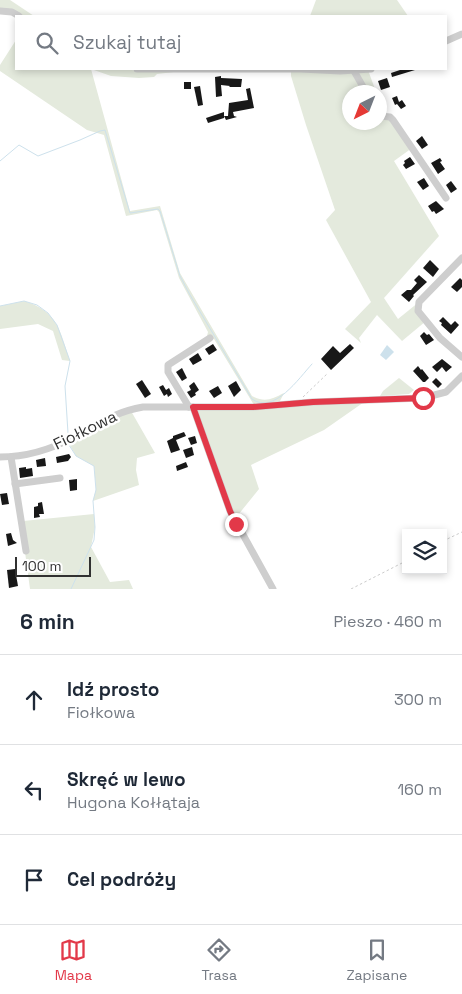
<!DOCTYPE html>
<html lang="pl">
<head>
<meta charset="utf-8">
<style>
	:root { --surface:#fff; --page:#f6f6f7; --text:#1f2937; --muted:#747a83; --line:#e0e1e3; --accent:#e23949 }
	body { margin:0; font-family:"Space Grotesk",sans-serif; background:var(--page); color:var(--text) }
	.controls { position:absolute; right:15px; bottom:15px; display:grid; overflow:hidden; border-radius:0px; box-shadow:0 2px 8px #0003 }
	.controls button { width:45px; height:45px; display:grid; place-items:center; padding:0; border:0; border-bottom:1px solid var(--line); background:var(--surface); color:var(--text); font:25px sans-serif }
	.compass { position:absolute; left:342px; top:85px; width:45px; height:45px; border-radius:50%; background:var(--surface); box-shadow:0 2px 8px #0003; rotate:222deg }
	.scale { position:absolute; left:15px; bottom:12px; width:76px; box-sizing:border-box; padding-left:5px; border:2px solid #313131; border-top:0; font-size:14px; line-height:18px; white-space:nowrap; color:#313131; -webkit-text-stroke:4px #fff; paint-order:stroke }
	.stop { position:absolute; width:15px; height:15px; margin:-11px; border:4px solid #e23949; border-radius:50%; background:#fff }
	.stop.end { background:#e23949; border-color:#fff; box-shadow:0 1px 5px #0008 }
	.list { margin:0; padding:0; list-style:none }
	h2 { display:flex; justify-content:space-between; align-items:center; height:65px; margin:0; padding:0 20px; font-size:21px }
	h2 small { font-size:16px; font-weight:400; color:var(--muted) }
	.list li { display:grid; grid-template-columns:32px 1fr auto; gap:15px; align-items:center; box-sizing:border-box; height:90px; padding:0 20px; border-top:1px solid var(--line) }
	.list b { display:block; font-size:19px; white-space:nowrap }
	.list p { margin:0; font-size:16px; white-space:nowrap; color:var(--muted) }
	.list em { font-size:16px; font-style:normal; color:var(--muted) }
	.icon { flex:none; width:28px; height:28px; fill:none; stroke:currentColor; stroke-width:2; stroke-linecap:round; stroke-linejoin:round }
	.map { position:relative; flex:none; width:462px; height:589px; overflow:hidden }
	.search { position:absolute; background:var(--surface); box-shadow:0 2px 8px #0003; left:15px; right:15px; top:15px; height:55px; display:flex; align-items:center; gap:12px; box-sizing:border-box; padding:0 18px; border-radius:0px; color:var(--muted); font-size:19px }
	.sheet { height:335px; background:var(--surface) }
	nav { display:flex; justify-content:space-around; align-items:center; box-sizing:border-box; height:70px; border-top:1px solid var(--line); background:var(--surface); font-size:14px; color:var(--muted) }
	nav a { display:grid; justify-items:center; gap:2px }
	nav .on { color:var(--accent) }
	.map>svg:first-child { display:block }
	.green { fill:#e4eadd }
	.water { fill:#cde1ec }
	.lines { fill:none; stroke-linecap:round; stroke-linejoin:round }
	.stream { stroke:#cde1ec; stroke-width:1 }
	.building { fill:#181818 }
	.path { stroke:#cbcbcb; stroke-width:1; stroke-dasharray:2.5 2.5; stroke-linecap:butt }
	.minor { stroke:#cecece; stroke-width:7 }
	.route { stroke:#e23949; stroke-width:6 }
	.labels { text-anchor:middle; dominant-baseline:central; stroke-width:5; stroke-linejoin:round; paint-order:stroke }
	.street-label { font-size:16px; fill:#313131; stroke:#fff }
</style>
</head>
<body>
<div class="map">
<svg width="462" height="589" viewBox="0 0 462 589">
	<rect width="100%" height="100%" fill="#fff"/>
	<g class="green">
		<path d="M0,0H10L34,16H19L0,11Z"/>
		<path d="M316,0H397L408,16H310Z"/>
		<path d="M16,40V69H126L138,71L174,72L157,74L154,77L139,78L111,76L91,69L130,211L160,206L180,273L252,396C265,403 272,399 284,393L280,401L254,405L214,339L207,336L208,332L179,278L159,212L157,210L126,216L104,135L87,130L0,71V65Z"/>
		<path d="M291,69L368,70L376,92H350V122H380V102L385,116H388L412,148L394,161L439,236L384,298L398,319L419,302L418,311L426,321L402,341L377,315L359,338L361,343L345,329L371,302L326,220L335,210L306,125L291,76Z"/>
		<path d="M24,301C58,311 60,331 70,361L62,360L53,331L38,324L0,329V306Z"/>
		<path d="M399,378L414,390L409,394L380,396L383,391Z"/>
		<path d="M367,400L324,430L251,465L259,489L234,520L193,407Z"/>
		<path d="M131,411L155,453L137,458L136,470L139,485L93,501L96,489L94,466L76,456L68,442Z"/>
		<path d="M94,514L95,527L91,547L110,582L129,580L133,589H30L25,552L23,521Z"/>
	</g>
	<path class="water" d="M387,345L394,352L386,360L380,355Z"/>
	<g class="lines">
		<g class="stream">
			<path d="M0,161L19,145L38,156L80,140L100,131L105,130L130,213L158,209L160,211L180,276L190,295L252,399C274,415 299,378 312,364"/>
			<path d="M0,306L24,301L37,305L48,313L57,325L70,361L65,386L68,433"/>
			<path d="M69,445L76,456L94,466L96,490L93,501L95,527L94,540L71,589"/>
		</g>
	</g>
	<g class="building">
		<path d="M403,69L415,70L392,77L391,73Z"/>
		<path d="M221,76V78L242,79L241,87H229L230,86L221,85L222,96L216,97L215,77Z"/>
		<path d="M387,78L390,87L381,90L378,81Z"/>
		<rect x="184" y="82" width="7" height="7"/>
		<path d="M200,86L203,105L198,106L194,87Z"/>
		<path d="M250,88L254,108L233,112L234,116L237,117L226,120L224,116H228L229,103L248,100L246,89Z"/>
		<path d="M397,96L399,102L402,100L406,106L401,109L397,104L395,105L392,98Z"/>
		<path d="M224,112V118L208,123L206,118Z"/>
		<path d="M422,136L428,145L422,149L416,141Z"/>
		<path d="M410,157L415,164L406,169L403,165L405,163L404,161Z"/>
		<path d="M440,158L442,161L440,162L445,169L438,174L431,163Z"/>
		<path d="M424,178L429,186L423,190L417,182Z"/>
		<path d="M451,181L457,189L451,193L446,185Z"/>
		<path d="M436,201L444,209L436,214L434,211L432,212L428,206Z"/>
		<path d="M430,260L439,269L433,277L423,268Z"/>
		<path d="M419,275L427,282L413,295L414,296L409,302L401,295L407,290H411L417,283L414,280Z"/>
		<path d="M460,278L462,280V287L457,292L451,287Z"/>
		<path d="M443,317L451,325L455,321L459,325L451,334L441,325L442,323L439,321Z"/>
		<path d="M424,332L427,335L429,334L434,340L426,345L420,336Z"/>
		<path d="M213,344L217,350L209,355L205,349Z"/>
		<path d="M350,344L354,348L331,370L321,359L333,346L340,353Z"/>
		<path d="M198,353L202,360L193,365L189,359Z"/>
		<path d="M442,359L452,367L446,372L442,367L437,372L432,367Z"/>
		<path d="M418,366L421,370L422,369L429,378L425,382H423L413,371Z"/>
		<path d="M182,368L187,378L182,381L176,372Z"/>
		<path d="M436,378L442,384L438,388L432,382Z"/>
		<path d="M142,380L151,394L145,398L136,384Z"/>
		<path d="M236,381L241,390L234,397L228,386Z"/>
		<path d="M194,382L199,390L195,393L196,395L191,398L187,392L191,390L189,386Z"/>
		<path d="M163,385L166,390L169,388L172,394L168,397L167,394L164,396L159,387Z"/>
		<path d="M218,386L222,393L214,398L209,391Z"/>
		<path d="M184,432L186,436L176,440L180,450L171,453L167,441L173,438V436Z"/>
		<path d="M195,436L197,443L191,445L188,438Z"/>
		<path d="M192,447L194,455L186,458L183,450Z"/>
		<path d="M69,454L71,457L68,461L57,463L56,457Z"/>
		<path d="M45,458L46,466L37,467L36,460Z"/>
		<path d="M186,462L188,467L177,471L176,466Z"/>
		<path d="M26,467V469L32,468L33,476L20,478L19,468Z"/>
		<path d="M77,479V490L70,491L69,480Z"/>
		<path d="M7,493L9,504L2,505L0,494Z"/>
		<path d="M42,502L44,514H39L40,517L34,518V507L38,506V503Z"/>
		<path d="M11,533L13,540L17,543L8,546L6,534Z"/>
		<path d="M15,569L18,586L9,588L7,570Z"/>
	</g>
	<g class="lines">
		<g class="path">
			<path d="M303,397L328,373"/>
			<path d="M443,541L462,532"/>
			<path d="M351,589L406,561"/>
		</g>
		<g class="minor">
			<path d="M0,11L12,12L19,16"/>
			<path d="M446,41L462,34"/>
			<path d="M137,69H301L340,71L371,69"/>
			<path d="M354,71L366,92"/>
			<path d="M380,116L390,117L393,120L446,198"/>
			<path d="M462,258L419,302L418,311L440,338L462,357"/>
			<path d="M189,407L168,372V365L210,338"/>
			<path d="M193,407L230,511L273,589"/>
			<path d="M0,457C25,457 52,449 74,437C99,424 114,412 143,407H253L313,402L423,398L446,392L462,376"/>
			<path d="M11,457L26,551"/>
			<path d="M15,484L60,478"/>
		</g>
	</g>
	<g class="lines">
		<path class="route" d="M236,524L230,511L193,407H253L313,402L423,398"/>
	</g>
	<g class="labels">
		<g class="street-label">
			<text transform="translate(85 430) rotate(-26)">Fiołkowa</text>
		</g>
	</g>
</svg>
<div class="controls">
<button><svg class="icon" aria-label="layers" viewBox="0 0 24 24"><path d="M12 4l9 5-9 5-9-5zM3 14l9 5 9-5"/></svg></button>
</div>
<svg class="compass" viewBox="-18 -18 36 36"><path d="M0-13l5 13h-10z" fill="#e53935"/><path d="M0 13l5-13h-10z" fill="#747a83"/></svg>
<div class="scale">100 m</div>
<div class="stop" style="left:423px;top:398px"></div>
<div class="stop end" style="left:236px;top:524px"></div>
<div class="search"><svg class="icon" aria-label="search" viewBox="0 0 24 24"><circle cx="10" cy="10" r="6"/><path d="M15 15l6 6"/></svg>Szukaj tutaj</div>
</div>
<section class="sheet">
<h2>6 min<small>Pieszo · 460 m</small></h2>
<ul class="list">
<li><svg class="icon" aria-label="ahead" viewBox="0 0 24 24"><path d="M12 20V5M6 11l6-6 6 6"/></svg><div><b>Idź prosto</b><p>Fiołkowa</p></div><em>300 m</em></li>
<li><svg class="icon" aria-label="left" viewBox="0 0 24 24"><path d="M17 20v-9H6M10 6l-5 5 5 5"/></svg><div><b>Skręć w lewo</b><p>Hugona Kołłątaja</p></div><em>160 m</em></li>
<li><svg class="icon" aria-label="arrive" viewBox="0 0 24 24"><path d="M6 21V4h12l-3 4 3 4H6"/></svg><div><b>Cel podróży</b></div></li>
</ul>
</section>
<nav>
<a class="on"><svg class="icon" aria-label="map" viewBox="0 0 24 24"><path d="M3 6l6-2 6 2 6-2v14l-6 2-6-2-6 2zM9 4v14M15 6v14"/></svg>Mapa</a>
<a><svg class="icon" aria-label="directions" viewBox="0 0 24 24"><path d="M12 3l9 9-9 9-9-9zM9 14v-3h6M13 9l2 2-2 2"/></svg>Trasa</a>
<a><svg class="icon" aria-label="saved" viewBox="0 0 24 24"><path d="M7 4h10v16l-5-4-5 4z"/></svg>Zapisane</a>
</nav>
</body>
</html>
